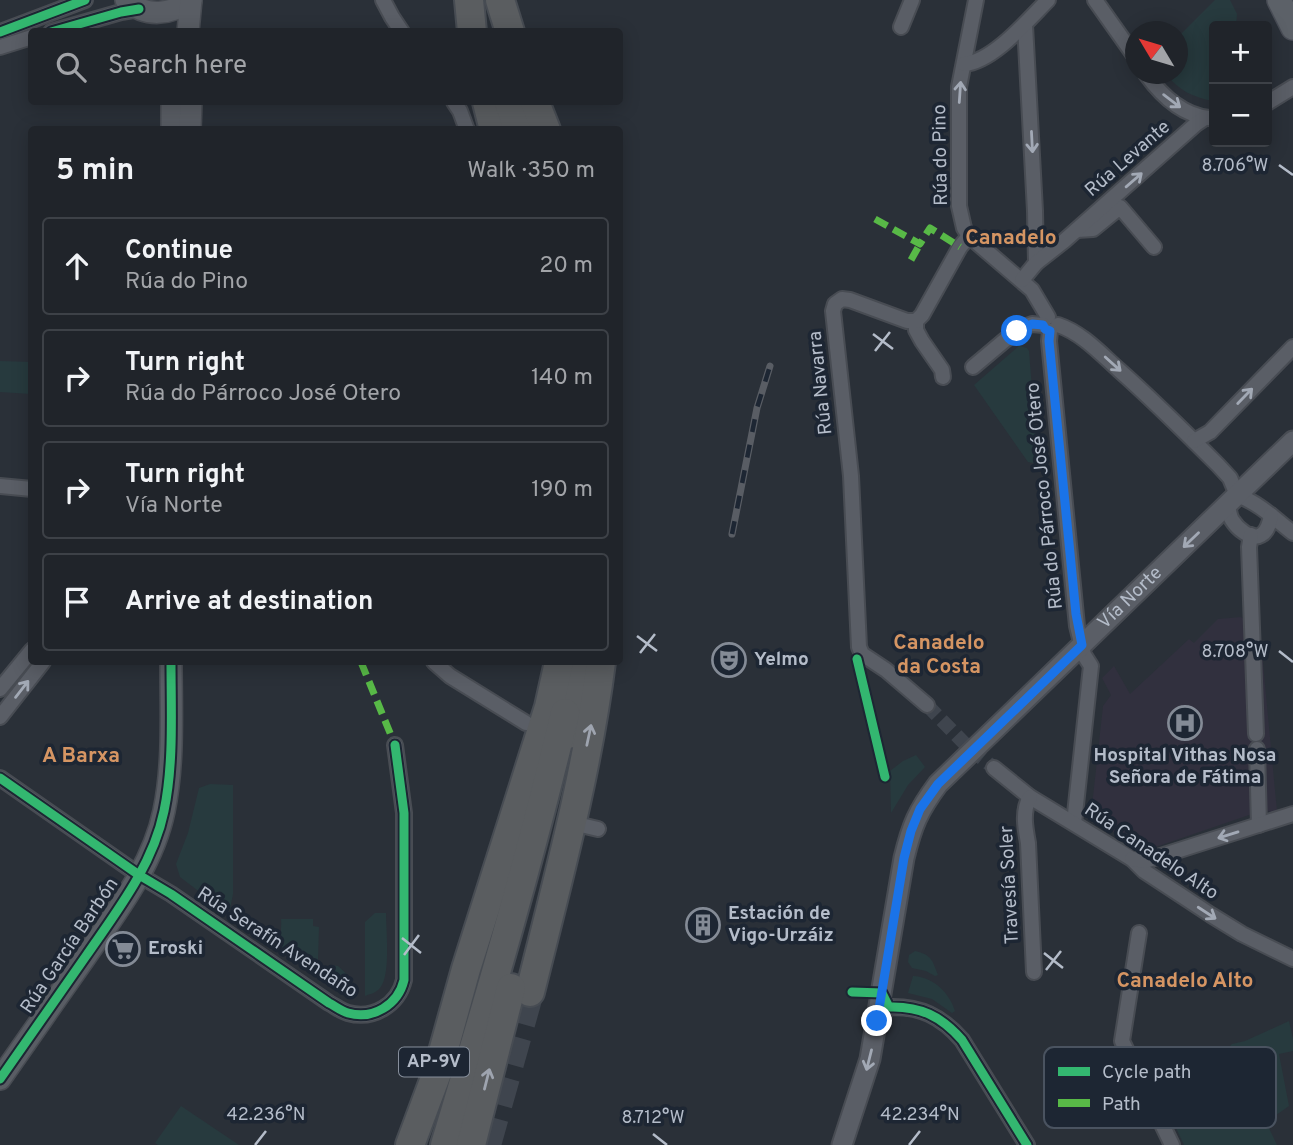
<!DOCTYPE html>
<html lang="en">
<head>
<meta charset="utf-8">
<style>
	:root { --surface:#20242a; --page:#282c32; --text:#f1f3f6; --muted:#a2a4a8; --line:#3d4147 }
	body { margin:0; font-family:Overpass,sans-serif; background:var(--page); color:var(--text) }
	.controls { position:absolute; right:21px; top:21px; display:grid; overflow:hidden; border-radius:7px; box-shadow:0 4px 18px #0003 }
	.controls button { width:63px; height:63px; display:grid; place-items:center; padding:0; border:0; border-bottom:2px solid var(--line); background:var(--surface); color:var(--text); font:35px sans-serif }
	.compass { position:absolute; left:1125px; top:21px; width:63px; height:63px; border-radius:50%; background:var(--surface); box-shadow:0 4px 18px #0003; rotate:308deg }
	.stop { position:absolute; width:21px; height:21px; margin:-16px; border:5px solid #1a73e8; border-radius:50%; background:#fff }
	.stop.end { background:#1a73e8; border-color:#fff; box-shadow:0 2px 7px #0008 }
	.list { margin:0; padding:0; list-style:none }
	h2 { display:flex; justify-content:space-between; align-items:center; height:91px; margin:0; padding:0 28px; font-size:30px }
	h2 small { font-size:23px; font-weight:400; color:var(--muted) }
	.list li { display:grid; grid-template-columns:46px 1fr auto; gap:21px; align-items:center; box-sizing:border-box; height:98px; margin:0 14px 14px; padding:0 14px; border:2px solid var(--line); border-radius:7px }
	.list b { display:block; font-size:26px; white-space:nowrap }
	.list p { margin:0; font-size:23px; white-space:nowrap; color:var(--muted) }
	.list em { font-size:23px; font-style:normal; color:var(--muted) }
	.icon { flex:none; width:38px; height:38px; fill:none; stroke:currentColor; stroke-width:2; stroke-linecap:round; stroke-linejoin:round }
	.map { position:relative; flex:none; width:1293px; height:1145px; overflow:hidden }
	.search { position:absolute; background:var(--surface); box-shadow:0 4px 18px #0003; left:28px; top:28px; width:595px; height:77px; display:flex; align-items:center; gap:18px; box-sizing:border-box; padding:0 24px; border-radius:7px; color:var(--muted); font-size:26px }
	.panel { position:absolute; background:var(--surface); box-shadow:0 4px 18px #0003; left:28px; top:126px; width:595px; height:539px; border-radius:7px }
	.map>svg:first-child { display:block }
	.medical { fill:#31303e }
	.green { fill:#273a3e }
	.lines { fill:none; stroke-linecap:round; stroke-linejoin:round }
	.minor-tunnel { stroke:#3f454e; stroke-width:14; stroke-dasharray:14 7; stroke-linecap:butt }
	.motorway-tunnel { stroke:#3f454e; stroke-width:28; stroke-dasharray:28 14; stroke-linecap:butt }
	.minor-casing { stroke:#484c53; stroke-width:18 }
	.tertiary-casing { stroke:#484c53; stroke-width:23 }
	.secondary-casing { stroke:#484c53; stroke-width:24 }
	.primary-casing { stroke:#484c55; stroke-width:26 }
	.motorway-casing { stroke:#474c53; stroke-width:32 }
	.minor { stroke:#5a5e66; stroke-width:14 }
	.tertiary { stroke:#5a5e66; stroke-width:19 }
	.secondary { stroke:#595d64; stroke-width:21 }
	.primary { stroke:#5c6168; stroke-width:23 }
	.motorway { stroke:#5a5d60; stroke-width:28 }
	.rail-casing { stroke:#595d64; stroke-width:7 }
	.rail { stroke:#1d2633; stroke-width:4.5; stroke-dasharray:13; stroke-linecap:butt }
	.quiet { stroke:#58b947; stroke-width:7; stroke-dasharray:14 7; stroke-linecap:butt }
	.cycleway-casing { stroke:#1d2633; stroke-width:13 }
	.cycleway { stroke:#33b770; stroke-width:9 }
	.oneway { stroke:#a2a9b5 }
	.oneway2 { stroke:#9ea4af }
	.route { stroke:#1a73e8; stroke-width:9 }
	.ticks { fill:none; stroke:#b4bcc9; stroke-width:2.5 }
	.labels { text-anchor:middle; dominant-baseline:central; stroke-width:7; stroke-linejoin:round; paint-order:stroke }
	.shield { fill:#1d2633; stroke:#878f9c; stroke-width:2 }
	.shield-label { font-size:18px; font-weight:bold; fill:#b4bcc9 }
	.street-label { font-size:19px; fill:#b4bcc9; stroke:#1d2633 }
	.poi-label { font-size:19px; font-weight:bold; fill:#b4bcc9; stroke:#1d2633; text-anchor:start }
	.neighbourhood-label { font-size:21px; font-weight:bold; fill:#d59563; stroke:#1d2633 }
	.key { fill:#1d2633; stroke:#4a5360; stroke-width:2 }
	.key-label { font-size:19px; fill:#b4bcc9 }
	.ticks-label { font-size:18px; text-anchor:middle; fill:#b4bcc9; stroke:#1d2633; stroke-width:7; stroke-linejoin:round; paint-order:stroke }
</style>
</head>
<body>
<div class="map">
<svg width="1293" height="1145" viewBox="0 0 1293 1145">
	<rect width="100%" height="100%" fill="#2a3038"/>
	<path class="medical" d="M1241,617L1260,632L1277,811L1271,813L1269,811L1249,815L1147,850L1143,849L1095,821L1091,815L1103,706L1111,695L1102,678L1114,666L1130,694L1189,639L1194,643L1218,619Z"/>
	<g class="green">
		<path d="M1215,0H1230L1237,14L1236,26H1214V101C1194,98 1178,90 1166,74H1178V37Z"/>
		<path d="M1019,346L1027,348L1029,351L1038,464L1028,462L974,385Z"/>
		<path d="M0,361L31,362V394L0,392Z"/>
		<path d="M916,755L925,767L908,785L891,813L890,771L903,761Z"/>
		<path d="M210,784L233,785V894L230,909L226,912L180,877L176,864L188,833L199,788Z"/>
		<path d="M375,913H386C386,930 391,976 380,988C376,993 370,994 365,996V922Z"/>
		<path d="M281,919H313V926L319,927L318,960C307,960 286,960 282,948C279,940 282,927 281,919Z"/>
		<path d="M915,951C932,955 932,960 938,975L935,976L926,971L912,968L908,962L909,955Z"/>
		<path d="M331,965L338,966L353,980L349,992L330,981Z"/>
		<path d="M913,976C933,977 949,992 955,1011L952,1013L932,999L908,993Z"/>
		<path d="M1289,1021L1293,1039V1051L1279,1054L1289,1106L1266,1122L1277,1145H1184L1163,1100L1175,1095L1190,1120L1203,1111L1189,1088L1194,1085L1205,1103L1238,1072L1227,1049L1232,1044L1245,1041Z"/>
		<path d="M181,1106L239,1145H158L155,1143Z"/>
	</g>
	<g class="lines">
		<path class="minor-tunnel" d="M927,705L967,746L994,768"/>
		<path class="motorway-tunnel" d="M487,1145L530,992"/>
		<g class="minor-casing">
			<g id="minor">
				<path d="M383,0L392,17L402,32"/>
				<path d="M976,0L959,87V206L964,228L969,236L1032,290L1048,317"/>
				<path d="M1095,0L1136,58"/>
				<path d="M1025,25L1035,211L1036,263"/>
				<path d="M901,27L912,0"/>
				<path d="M0,32L85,0"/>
				<path d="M51,32L121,12L139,9"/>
				<path d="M0,47L32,37"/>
				<path d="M964,64C993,62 1028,20 1048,0"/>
				<path d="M1146,74C1161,95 1182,115 1209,118"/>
				<path d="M454,102L460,111L467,130"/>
				<path d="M1267,103L1293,87"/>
				<path d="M1077,230L1093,229L1120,207L1154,247"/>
				<path d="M1022,280L1036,263L1064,241L1196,124L1205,118"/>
				<path d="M916,321V330L922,341L942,370L943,377"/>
				<path d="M1058,325C1082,333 1100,353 1119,370C1153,400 1186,433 1218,465L1230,478L1237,495C1259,503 1275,519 1293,533"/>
				<path d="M1050,331L1049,341L1077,626L1084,655L1091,666L1074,823"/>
				<path d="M973,367L1017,330L1032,324L1043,325"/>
				<path d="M1194,441L1210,432L1293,347"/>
				<path d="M0,486L32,489"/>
				<path d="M1228,504C1229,509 1229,515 1232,520C1237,528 1251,541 1261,535C1267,532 1270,522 1271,515"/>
				<path d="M1251,535L1249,547L1256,734"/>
				<path d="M434,662L450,676L526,723"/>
				<path d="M0,689L32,650"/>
				<path d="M927,705L886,670L862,654L859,647L851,476L833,311L835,304L842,299L850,300L907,321H916L922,315L960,247L969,236"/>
				<path d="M0,717L43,662"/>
				<path d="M1257,749L1259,825"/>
				<path d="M994,768L1030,797L1132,859L1144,871L1211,915L1242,934L1293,959"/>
				<path d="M0,778L139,875L171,894L329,1003C335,1006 341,1011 348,1013C373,1020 398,1005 404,980V813L395,745"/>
				<path d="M1030,797C1022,811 1025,827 1028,843L1034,972"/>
				<path d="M571,831L581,825L598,829"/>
				<path d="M1132,859L1145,861L1293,814"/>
				<path d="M1139,933L1122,1041L1172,1145"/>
				<path d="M877,1021L889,1007C920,1006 941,1016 962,1040L1027,1145"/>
			</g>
		</g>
		<g class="tertiary-casing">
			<g id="tertiary">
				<path id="s1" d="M842,1145L870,1059L904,858C912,825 918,811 938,784L1293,441"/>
			</g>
		</g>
		<g class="secondary-casing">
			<g id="secondary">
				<path d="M126,0C146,18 171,15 191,0"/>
				<path d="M188,32L191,0"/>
				<path d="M172,102V130"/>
				<path d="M190,130L191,102"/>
				<path d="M0,1079C29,1038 57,997 86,956C117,911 153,865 164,811C174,763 171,711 171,662"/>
			</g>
		</g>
		<g class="primary-casing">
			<path id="primary" d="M1279,0L1293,28"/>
		</g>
		<g class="motorway-casing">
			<g id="motorway">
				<path d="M469,0L472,32"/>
				<path d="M500,0L510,32"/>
				<path d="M487,102L494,130"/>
				<path d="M509,102L518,130"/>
				<path d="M535,102L546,130"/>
				<path d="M569,734L579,662"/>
				<path d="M530,992C557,883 587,773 601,662"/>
				<path d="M410,1145L438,1070L466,969L549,707L559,662"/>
				<path d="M445,1145C488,1002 530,859 565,713"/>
				<path d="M471,1145L511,988"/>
			</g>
		</g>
		<use href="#minor" class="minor"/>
		<use href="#tertiary" class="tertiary"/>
		<use href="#secondary" class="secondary"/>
		<use href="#primary" class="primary"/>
		<use href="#motorway" class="motorway"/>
		<g class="rail-casing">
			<path id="rail" d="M732,534L757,408L770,366"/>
		</g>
		<use href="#rail" class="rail"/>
		<g class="quiet">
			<path d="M875,219L920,244L930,228L960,247"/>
			<path d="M911,260L920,244"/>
			<path d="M361,662L395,745"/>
		</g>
		<g class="cycleway-casing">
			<g id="cycleway">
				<path d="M0,32L85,0"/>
				<path d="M51,32L121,12L139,9"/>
				<path d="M857,659L885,777"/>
				<path d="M0,778L139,875L171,894L329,1003C335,1006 341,1011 348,1013C373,1020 398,1005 404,980V813L395,745"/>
				<path d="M852,992L882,993L889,1007C920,1006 941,1016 962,1040L1027,1145"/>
				<path d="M0,1079C29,1038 57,997 86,956C117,911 153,865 164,811C174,763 171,711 171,662"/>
			</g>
		</g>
		<use href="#cycleway" class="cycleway"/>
	</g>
	<defs><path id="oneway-shaft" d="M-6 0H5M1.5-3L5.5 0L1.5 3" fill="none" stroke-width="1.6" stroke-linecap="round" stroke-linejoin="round" transform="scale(1.75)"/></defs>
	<g class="oneway">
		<use href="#oneway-shaft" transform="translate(960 92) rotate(-86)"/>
		<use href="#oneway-shaft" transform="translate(1172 101) rotate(37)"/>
		<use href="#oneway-shaft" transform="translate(1032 142) rotate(87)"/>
		<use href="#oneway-shaft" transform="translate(1134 180) rotate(-41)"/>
		<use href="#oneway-shaft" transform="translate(1113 364) rotate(42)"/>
		<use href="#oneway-shaft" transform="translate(1245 396) rotate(-46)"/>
		<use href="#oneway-shaft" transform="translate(1191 540) rotate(136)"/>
		<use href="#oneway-shaft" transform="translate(22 689) rotate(-52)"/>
		<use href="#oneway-shaft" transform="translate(1228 835) rotate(163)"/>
		<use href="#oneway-shaft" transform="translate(1207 913) rotate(33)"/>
		<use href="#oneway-shaft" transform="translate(869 1060) rotate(104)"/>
	</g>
	<g class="oneway2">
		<use href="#oneway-shaft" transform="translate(589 735) rotate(-78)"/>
		<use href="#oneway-shaft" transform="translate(487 1079) rotate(-76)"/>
	</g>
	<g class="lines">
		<path class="route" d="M877,1021L904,858L911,831L920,809L938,784L1082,645L1076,614L1049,341L1050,331L1045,329L1043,325L1032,324L1017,331"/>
	</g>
	<path class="ticks" d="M1279,165L1293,175M873,334L893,349M875,351L890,332M637,636L657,651M1279,651L1293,662M640,653L655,634M402,938L421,953M1044,953L1063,968M404,955L419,935M1046,970L1061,951M653,1134L667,1145M255,1145L266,1131M909,1145L920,1131"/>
	<defs>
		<g id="theatre-ring" transform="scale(1.75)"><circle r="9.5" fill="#1d2633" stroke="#848b96" stroke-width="1.5"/><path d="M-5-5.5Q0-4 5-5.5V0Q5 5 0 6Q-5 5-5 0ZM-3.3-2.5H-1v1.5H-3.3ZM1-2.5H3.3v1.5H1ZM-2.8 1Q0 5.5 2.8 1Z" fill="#848b96"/></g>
		<g id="hospital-ring" transform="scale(1.75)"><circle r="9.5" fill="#1d2633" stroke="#848b96" stroke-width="1.5"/><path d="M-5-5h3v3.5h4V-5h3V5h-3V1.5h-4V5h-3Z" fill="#848b96"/></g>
		<g id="building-ring" transform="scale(1.75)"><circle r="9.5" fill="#1d2633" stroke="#848b96" stroke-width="1.5"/><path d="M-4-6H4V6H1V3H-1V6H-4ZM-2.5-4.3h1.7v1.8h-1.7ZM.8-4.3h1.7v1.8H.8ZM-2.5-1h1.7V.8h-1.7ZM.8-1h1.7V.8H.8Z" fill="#848b96"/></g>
		<g id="supermarket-ring" transform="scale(1.75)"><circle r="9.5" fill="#1d2633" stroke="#848b96" stroke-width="1.5"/><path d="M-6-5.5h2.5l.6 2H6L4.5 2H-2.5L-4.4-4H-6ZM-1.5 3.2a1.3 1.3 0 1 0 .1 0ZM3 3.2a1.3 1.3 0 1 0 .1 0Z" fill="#848b96"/></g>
	</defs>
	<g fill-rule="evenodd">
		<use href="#theatre-ring" x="729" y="660"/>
		<use href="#hospital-ring" x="1185" y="723"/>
		<use href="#building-ring" x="703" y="925"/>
		<use href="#supermarket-ring" x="123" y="949"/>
	</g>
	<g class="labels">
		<rect class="shield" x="399" y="1047.5" width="70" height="29" rx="5"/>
		<g class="shield-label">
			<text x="434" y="1062">AP-9V</text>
		</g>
		<g class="street-label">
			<text transform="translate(941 155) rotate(-91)">Rúa do Pino</text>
			<text transform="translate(1128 159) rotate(-41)">Rúa Levante</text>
			<text transform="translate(821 383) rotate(-96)">Rúa Navarra</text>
			<text transform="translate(1045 496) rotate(-96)">Rúa do Párroco José Otero</text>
			<text stroke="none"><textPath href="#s1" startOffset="644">Vía Norte</textPath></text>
			<text transform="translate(1151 852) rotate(34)">Rúa Canadelo Alto</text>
			<text transform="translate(1010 885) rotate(-93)">Travesía Soler</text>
			<text transform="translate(277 943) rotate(33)">Rúa Serafín Avendaño</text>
			<text transform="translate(70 946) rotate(-56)">Rúa García Barbón</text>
		</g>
		<g class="poi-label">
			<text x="754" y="660">Yelmo</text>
			<text x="1185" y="756" text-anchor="middle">Hospital Vithas Nosa<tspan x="1185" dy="22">Señora de Fátima</tspan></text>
			<text x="728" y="914">Estación de<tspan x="728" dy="22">Vigo-Urzáiz</tspan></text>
			<text x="148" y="949">Eroski</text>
		</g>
		<g class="neighbourhood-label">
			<text x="1011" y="238">Canadelo</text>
			<text x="939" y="643">Canadelo<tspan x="939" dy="24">da Costa</tspan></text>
			<text x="81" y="756">A Barxa</text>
			<text x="1185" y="981">Canadelo Alto</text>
		</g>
	</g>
	<rect x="1044" y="1047" width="232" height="81" rx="10" class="key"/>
	<rect x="1058" y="1067" width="32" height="9" fill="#33b770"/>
	<rect x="1058" y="1099" width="32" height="8" fill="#58b947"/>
	<g class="key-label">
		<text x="1102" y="1078">Cycle path</text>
		<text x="1102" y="1110">Path</text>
	</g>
	<g class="ticks-label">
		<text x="1235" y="171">8.706°W</text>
		<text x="1235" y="657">8.708°W</text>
		<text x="266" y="1120">42.236°N</text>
		<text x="920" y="1120">42.234°N</text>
		<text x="653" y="1123">8.712°W</text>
	</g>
</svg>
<div class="controls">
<button>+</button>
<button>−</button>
</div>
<svg class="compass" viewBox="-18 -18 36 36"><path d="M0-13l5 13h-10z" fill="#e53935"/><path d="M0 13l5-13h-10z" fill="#a2a4a8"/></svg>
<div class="stop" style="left:1017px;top:331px"></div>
<div class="stop end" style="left:877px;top:1021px"></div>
<div class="search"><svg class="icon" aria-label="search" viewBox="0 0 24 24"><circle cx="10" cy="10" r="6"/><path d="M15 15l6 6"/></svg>Search here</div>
<section class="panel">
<h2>5 min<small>Walk · 350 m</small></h2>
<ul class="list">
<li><svg class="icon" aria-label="ahead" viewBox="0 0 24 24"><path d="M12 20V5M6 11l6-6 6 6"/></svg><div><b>Continue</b><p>Rúa do Pino</p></div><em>20 m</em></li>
<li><svg class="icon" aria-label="right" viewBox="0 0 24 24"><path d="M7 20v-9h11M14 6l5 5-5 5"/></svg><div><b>Turn right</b><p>Rúa do Párroco José Otero</p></div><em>140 m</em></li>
<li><svg class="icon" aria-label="right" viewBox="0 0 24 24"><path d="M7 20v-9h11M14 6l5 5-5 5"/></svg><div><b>Turn right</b><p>Vía Norte</p></div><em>190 m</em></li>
<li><svg class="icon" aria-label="arrive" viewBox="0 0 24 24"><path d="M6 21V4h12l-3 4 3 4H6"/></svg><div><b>Arrive at destination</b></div></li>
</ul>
</section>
</div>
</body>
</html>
